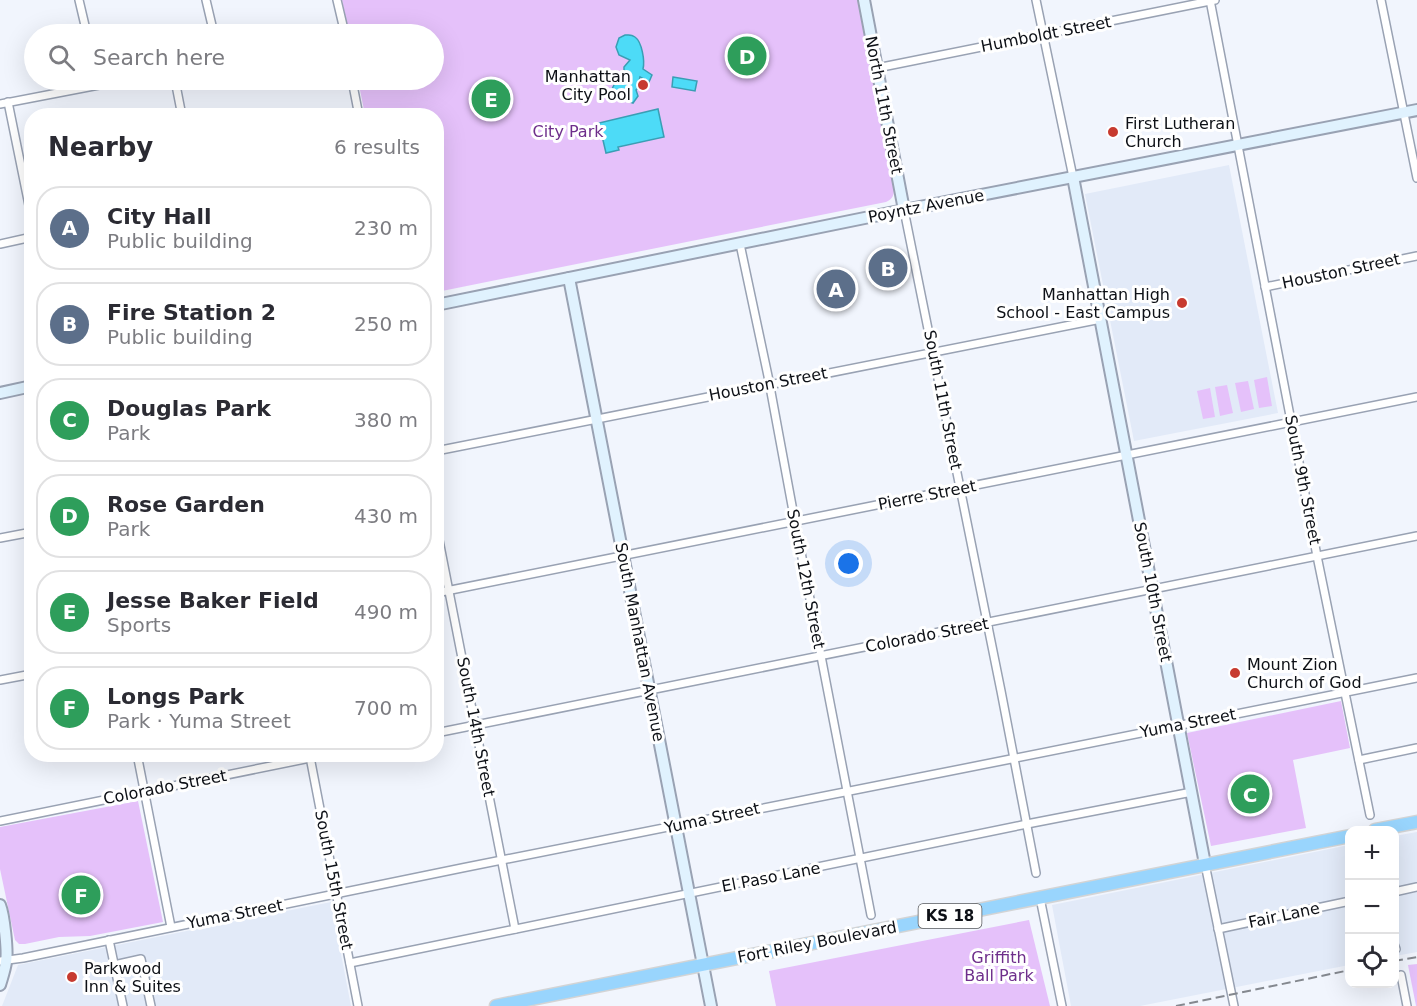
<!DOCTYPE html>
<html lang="en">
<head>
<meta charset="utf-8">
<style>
	:root { --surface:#fff; --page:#f7f7f7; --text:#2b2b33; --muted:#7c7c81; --line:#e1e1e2; --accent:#c73a2f }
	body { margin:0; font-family:"DejaVu Sans",sans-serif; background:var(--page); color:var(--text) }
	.controls { position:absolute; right:18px; bottom:18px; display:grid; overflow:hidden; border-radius:12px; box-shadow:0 6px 24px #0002 }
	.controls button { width:54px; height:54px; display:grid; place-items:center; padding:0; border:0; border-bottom:2px solid var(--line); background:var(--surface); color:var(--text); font:30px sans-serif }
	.you { position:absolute; left:849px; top:564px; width:21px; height:21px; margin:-15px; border:4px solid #fff; border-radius:50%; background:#1a73e8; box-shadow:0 0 0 9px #1a73e833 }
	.badge { display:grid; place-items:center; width:39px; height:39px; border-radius:50%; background:var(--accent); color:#fff; font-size:20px; font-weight:700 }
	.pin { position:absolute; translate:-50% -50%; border:3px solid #fff; box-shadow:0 2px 6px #0006 }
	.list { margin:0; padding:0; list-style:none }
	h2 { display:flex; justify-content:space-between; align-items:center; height:78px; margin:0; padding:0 24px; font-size:26px }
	h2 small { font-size:20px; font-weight:400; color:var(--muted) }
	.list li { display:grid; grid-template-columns:39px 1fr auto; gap:18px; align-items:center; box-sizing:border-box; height:84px; margin:0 12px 12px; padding:0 12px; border:2px solid var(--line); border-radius:24px }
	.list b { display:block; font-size:22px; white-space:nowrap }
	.list p { margin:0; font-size:20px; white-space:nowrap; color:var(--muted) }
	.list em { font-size:20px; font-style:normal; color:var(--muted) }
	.icon { flex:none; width:33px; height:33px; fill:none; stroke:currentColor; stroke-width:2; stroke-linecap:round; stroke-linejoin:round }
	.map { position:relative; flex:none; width:1417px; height:1006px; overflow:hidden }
	.search { position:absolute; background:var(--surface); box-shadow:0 6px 24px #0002; left:24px; top:24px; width:420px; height:66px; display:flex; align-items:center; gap:15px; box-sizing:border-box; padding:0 21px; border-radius:33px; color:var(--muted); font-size:22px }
	.panel { position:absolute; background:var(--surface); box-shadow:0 6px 24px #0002; left:24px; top:108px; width:420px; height:654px; border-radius:24px }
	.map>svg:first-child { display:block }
	.built { fill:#e2eaf8 }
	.green { fill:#e5c1fa }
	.water { fill:#4ddbf7; stroke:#3a9eb4; stroke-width:1.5 }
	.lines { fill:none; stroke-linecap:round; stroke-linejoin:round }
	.street-casing { stroke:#99a2b3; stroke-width:10 }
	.secondary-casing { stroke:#99a2b3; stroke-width:14 }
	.highway-casing { stroke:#d3d4d5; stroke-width:15 }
	.street { stroke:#fff; stroke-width:7 }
	.secondary { stroke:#e0f2fe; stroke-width:10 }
	.highway { stroke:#99d5fd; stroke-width:12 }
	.rail { stroke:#84888f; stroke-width:2; stroke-dasharray:9 4.5; stroke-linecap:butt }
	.poi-dot { fill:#c73a2f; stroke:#fff; stroke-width:2 }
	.labels { text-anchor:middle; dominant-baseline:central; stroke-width:6; stroke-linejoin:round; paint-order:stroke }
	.shield { fill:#fff; stroke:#56585c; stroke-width:1.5 }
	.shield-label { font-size:15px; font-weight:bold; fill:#0d1016 }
	.street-label { font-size:16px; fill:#0d1016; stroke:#fff }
	.poi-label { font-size:16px; fill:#0d1016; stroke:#fff; text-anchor:start }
	.park-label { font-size:16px; fill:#6e2e8b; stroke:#fff }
</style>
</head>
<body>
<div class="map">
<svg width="1417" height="1006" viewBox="0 0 1417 1006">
	<rect width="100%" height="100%" fill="#f1f5fd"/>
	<g class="built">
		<path d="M1229,165L1278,413L1134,441L1085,194Z"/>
		<path d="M1417,832V952L1395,956V836Z"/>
		<path d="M1349,845V965L1140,1006H1071L1052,905Z"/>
		<path d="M331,902L351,1006H2L18,965Z"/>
	</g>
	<g class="green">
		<path d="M342,0H858L876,98L894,188C894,195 893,199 886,202L437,292L436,116L365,115L358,80H434V34H349Z"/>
		<path d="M1267,377L1272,406L1259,408L1254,380Z"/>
		<path d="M1248,381L1254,409L1241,412L1235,383Z"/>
		<path d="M1227,385L1233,413L1220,416L1215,387Z"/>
		<path d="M1210,388L1215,417L1203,419L1197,391Z"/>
		<path d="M1341,701L1350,748L1293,760L1306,828L1211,846L1187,733Z"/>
		<path d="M138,801L163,922L90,936L59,937L25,944H19L15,940L0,869V827Z"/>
		<path d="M1029,920L1050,1006H776L769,971Z"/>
		<path d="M1417,964V1006H1416L1408,965Z"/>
	</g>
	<g class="water">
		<path d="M625,35C629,35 631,34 635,37C642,42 645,61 643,69L652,75L649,82L640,77L639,81L641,85L636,90L638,96L633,103L624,100L612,89L615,83C623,81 622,77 628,75L624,70V67L630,60L619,55L616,47L619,38Z"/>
		<path d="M673,77L697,81L695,91L672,87Z"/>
		<path d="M658,109L664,137L618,147L619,150L606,153L599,123Z"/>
	</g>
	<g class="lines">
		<g class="street-casing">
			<g id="street">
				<path d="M79,0L87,34"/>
				<path d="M206,0L214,34"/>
				<path d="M337,0L345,34"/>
				<path d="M1036,0L1073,177"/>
				<path d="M1210,0L1317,556L1370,815"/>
				<path d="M1381,0L1417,178"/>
				<path d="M877,68L1215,0"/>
				<path d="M175,80L182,116"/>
				<path d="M352,80L359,116"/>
				<path d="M8,102L32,220"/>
				<path d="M0,104L125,80"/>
				<path d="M904,210L1001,691L1036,873"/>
				<path d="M0,244L32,237"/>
				<path d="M740,244L768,376L793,511L871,915"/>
				<path d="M1265,287L1417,256"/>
				<path d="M436,451L1101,319"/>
				<path d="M436,525L515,929"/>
				<path d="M0,538L32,532"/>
				<path d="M436,593L1417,397"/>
				<path d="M0,680L32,674"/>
				<path d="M436,733C763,666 1090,601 1417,536"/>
				<path d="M137,754L171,927"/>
				<path d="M310,757L358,1006"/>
				<path d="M1359,760L1417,748"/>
				<path d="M0,821L330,754"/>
				<path d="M1205,864L1234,1006"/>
				<path d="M1394,892L1417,887"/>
				<path d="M1040,898L1062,1006"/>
				<path d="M1218,929L1350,901"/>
				<path d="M109,940L123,1006"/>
				<path d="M1394,944L1396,949"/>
				<path d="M0,961L23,958C352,889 681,824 1011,759C1146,733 1281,704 1417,678"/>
				<path d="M350,963L1027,824L1192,792"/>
				<path d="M114,965L141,959L151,1006"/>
				<path d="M1401,975L1407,1006"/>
			</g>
		</g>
		<g class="secondary-casing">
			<g id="secondary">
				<path d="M864,0L904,210"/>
				<path d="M1073,177L1205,864"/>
				<path d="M569,278L711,1006"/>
				<path d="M436,305L904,210L1417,110"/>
				<path d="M0,393L32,386"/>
				<path d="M0,905C4,915 8,951 6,962C5,970 2,978 0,985"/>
			</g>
		</g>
		<g class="highway-casing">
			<g id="highway">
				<path d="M1375,830L1417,822"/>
				<path d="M496,1006L1350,836"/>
			</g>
		</g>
		<use href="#street" class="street"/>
		<use href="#secondary" class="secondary"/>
		<use href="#highway" class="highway"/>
		<g class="rail">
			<path d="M1394,961L1417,957"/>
			<path d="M1176,1006L1350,970"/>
		</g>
	</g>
	<g class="poi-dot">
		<circle cx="643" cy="85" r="6"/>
		<circle cx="1113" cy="132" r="6"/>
		<circle cx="1182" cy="303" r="6"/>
		<circle cx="1235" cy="673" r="6"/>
		<circle cx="72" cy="977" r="6"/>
	</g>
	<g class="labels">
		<rect class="shield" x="918.5" y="904" width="63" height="24" rx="4.5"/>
		<g class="shield-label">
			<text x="950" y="916">KS 18</text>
		</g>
		<g class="street-label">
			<text transform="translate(1046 34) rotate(-11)">Humboldt Street</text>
			<text transform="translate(884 105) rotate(79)">North 11th Street</text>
			<text transform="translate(926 206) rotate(-11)">Poyntz Avenue</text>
			<text transform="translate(1341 271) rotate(-12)">Houston Street</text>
			<text transform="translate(768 384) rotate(-11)">Houston Street</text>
			<text transform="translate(943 400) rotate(79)">South 11th Street</text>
			<text transform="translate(1303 480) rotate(79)">South 9th Street</text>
			<text transform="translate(927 495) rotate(-11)">Pierre Street</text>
			<text transform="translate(806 579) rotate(79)">South 12th Street</text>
			<text transform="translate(1153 592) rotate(79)">South 10th Street</text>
			<text transform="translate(927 635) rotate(-11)">Colorado Street</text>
			<text transform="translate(640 642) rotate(79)">South Manhattan Avenue</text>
			<text transform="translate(1188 723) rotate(-11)">Yuma Street</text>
			<text transform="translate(476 727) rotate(79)">South 14th Street</text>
			<text transform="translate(165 787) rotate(-11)">Colorado Street</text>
			<text transform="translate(712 818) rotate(-12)">Yuma Street</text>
			<text transform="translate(771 877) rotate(-11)">El Paso Lane</text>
			<text transform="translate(334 880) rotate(79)">South 15th Street</text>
			<text transform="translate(235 914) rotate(-11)">Yuma Street</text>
			<text transform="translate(1284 915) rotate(-12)">Fair Lane</text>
			<text transform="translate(817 942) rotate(-11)">Fort Riley Boulevard</text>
		</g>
		<g class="poi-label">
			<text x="631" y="76" text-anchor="end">Manhattan<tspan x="631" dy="18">City Pool</tspan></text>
			<text x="1125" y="123">First Lutheran<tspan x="1125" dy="18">Church</tspan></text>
			<text x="1170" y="294" text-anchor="end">Manhattan High<tspan x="1170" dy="18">School - East Campus</tspan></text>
			<text x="1247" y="664">Mount Zion<tspan x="1247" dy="18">Church of God</tspan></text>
			<text x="84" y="968">Parkwood<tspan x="84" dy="18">Inn &amp; Suites</tspan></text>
		</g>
		<g class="park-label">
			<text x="568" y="131">City Park</text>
			<text x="999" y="957">Griffith<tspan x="999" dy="18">Ball Park</tspan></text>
		</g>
	</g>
</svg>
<div class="controls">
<button>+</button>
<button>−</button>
<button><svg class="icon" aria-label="locate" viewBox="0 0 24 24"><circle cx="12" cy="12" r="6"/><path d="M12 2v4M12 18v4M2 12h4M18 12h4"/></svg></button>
</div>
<div class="you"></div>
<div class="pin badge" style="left:836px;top:289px;background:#5c6f8a">A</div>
<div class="pin badge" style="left:888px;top:268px;background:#5c6f8a">B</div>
<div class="pin badge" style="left:1250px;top:794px;background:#2e9e5b">C</div>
<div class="pin badge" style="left:747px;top:56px;background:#2e9e5b">D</div>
<div class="pin badge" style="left:491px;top:99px;background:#2e9e5b">E</div>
<div class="pin badge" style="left:81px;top:895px;background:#2e9e5b">F</div>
<div class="search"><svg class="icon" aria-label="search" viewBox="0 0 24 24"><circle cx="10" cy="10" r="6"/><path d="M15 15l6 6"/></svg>Search here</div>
<section class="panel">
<h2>Nearby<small>6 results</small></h2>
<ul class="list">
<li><span class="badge" style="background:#5c6f8a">A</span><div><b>City Hall</b><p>Public building</p></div><em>230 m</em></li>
<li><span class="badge" style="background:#5c6f8a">B</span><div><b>Fire Station 2</b><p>Public building</p></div><em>250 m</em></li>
<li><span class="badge" style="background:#2e9e5b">C</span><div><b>Douglas Park</b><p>Park</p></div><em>380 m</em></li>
<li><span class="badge" style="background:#2e9e5b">D</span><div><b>Rose Garden</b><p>Park</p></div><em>430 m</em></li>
<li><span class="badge" style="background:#2e9e5b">E</span><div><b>Jesse Baker Field</b><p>Sports</p></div><em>490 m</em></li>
<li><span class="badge" style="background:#2e9e5b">F</span><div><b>Longs Park</b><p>Park · Yuma Street</p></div><em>700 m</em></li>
</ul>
</section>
</div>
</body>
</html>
